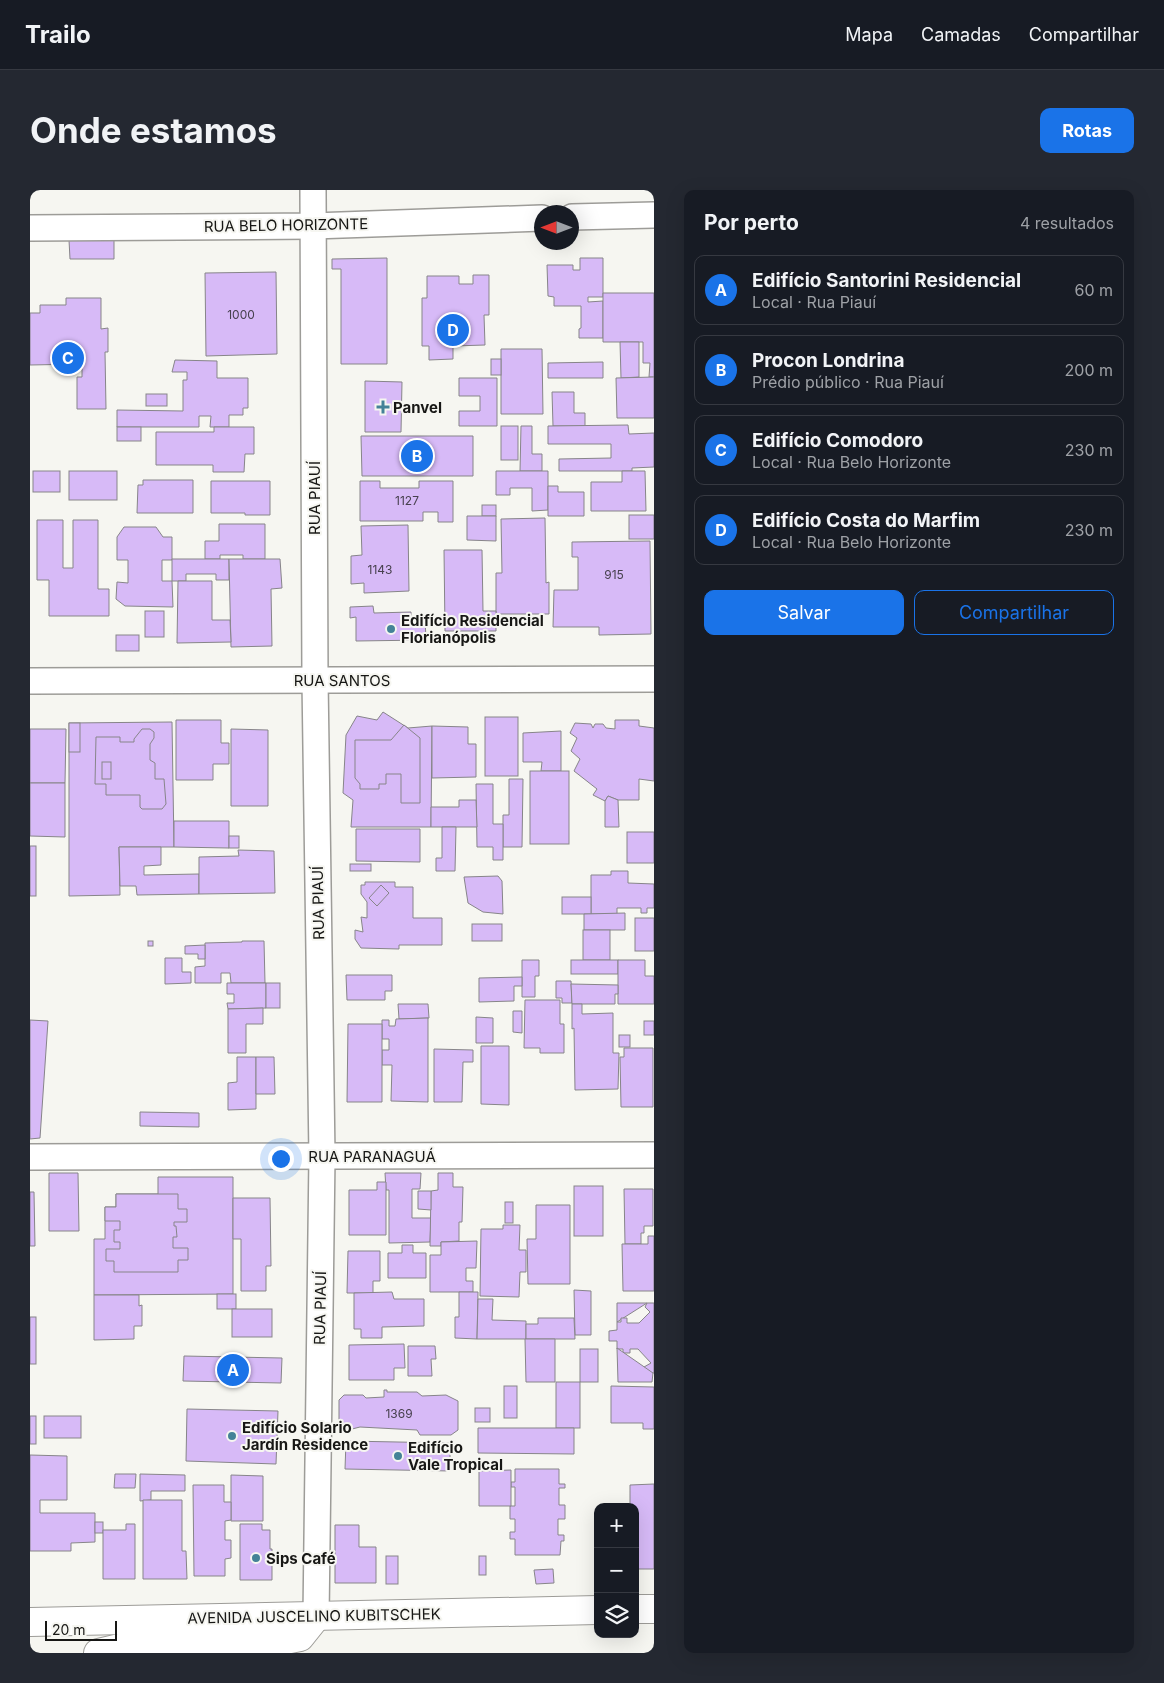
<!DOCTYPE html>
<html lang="pt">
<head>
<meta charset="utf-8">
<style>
	:root { --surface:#171b24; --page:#242831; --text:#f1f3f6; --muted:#9ea1a6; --line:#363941; --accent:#1a73e8 }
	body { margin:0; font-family:Inter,sans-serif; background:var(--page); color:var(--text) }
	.controls { position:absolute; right:15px; bottom:15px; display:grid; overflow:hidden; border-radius:10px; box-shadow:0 5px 20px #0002 }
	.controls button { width:45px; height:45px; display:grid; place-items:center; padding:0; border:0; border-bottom:1px solid var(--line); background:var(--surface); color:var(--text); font:25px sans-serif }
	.compass { position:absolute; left:504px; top:15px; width:45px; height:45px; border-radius:50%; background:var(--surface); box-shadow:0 5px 20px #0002; rotate:270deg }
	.scale { position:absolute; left:15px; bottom:12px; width:72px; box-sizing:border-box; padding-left:5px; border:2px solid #171715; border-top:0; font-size:14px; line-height:18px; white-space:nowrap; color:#171715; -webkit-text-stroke:4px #f6f6f1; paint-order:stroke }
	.you { position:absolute; left:250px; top:968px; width:18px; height:18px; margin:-12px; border:4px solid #fff; border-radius:50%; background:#1a73e8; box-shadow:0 0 0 8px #1a73e833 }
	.badge { display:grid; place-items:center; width:32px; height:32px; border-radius:50%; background:var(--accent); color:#fff; font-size:16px; font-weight:700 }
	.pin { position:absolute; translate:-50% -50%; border:2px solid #fff; box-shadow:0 1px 5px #0006 }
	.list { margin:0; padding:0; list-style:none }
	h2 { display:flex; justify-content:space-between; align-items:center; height:65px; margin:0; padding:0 20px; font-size:21px }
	h2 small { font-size:16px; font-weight:400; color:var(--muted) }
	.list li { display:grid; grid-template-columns:32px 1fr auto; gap:15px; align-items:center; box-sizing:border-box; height:70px; margin:0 10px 10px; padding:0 10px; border:1px solid var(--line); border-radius:10px }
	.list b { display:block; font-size:19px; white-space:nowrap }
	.list p { margin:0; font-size:16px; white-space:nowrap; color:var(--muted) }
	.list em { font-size:16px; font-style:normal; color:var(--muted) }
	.actions { display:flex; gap:10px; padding:15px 20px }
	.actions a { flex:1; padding:11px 0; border:1px solid var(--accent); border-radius:10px; text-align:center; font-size:18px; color:var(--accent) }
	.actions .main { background:var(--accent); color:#fff }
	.icon { flex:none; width:28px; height:28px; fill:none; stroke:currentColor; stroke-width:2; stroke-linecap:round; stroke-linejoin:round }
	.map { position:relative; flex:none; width:624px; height:1463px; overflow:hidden; border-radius:10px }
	header { display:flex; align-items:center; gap:30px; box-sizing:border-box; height:70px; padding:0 25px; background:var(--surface); border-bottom:1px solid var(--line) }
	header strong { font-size:24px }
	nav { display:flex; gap:28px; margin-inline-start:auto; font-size:18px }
	.intro { display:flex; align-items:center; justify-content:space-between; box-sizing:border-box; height:120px; padding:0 30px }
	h1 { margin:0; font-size:35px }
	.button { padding:12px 22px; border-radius:10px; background:var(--accent); color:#fff; font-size:18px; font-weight:700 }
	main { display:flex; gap:30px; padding:0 30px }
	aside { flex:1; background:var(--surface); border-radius:10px; box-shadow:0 5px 20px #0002 }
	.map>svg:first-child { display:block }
	.building { fill:#d7baf7; stroke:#878589 }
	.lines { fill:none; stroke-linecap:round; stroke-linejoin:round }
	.minor-casing { stroke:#9d9c98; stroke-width:28 }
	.primary-casing { stroke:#9d9c98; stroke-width:30 }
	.minor { stroke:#fff; stroke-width:25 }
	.primary { stroke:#fff; stroke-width:28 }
	.poi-dot { fill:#448297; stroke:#f6f6f1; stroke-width:2 }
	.labels { text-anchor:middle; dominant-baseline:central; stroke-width:4; stroke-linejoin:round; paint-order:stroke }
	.number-label { font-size:12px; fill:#47404e }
	.street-label { font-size:15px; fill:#171715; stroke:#f6f6f1 }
	.poi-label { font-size:15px; font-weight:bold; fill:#171715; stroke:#f6f6f1; text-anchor:start }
</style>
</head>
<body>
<header>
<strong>Trailo</strong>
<nav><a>Mapa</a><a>Camadas</a><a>Compartilhar</a></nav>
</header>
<div class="intro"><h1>Onde estamos</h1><a class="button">Rotas</a></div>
<main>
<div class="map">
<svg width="624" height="1463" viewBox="0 0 624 1463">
	<rect width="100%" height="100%" fill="#f6f6f1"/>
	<g class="building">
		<path d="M84,49V69H40L39,50Z"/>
		<path d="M357,68V174H311V79H302V69Z"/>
		<path d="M550,68H573V107H558V112L573,111V148H549V139L551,138V116H524V107L518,106L517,75H543V80H550Z"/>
		<path d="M246,82L247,164L176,166L175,83Z"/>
		<path d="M443,85H459V125H454L455,155L423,156V169L399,170V156H392V108H397V86H429V94H443Z"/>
		<path d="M573,103H624V187H619L620,173H613V152H573Z"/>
		<path d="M36,108H71V139L78,138V162H75L76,219H47V187H52V174L0,175V123H10V115H36Z"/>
		<path d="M590,152H609V187L591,188Z"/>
		<path d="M471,159H512L513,224H471Z"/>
		<rect x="461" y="169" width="10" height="16"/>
		<path d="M145,170L187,171V188H218V218H213V225H199V237H180L181,226H169V237H87V220L153,221V190H157V182H142Z"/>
		<path d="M573,172V188H518V173Z"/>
		<path d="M624,187V228H587L586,188Z"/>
		<path d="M429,188H467V236H429V221H450V206H429Z"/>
		<path d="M335,191L372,192L371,242H335Z"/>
		<path d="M522,202H544V223H555V236H523Z"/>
		<rect x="116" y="204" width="21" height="12"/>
		<path d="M598,235L599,244L624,243V277L602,278V281H529V269L581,268V254H518V236Z"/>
		<rect x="471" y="236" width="17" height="34"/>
		<path d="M491,236H502V264H512V281H490Z"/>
		<rect x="87" y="237" width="24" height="14"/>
		<path d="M184,237H224V264H215L214,282H183V275H126V242H184Z"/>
		<path d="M331,246H443V286H332Z"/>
		<rect x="3" y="281" width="27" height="21"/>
		<rect x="39" y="281" width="48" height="29"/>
		<path d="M466,281H518V320L502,321V298H480V305H466Z"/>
		<path d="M592,281H615L616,321H561V292H592Z"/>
		<path d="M113,290H163V323H107L108,295H113Z"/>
		<path d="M181,291H240V325H215V323H181Z"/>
		<path d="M330,291H350V298H389V291H423V332H408V322H393V331H330Z"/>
		<path d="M518,296H528V302H554V326H518Z"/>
		<rect x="452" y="315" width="14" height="11"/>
		<rect x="599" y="325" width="25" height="24"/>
		<path d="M437,326H466V351L437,350Z"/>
		<path d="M515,328L516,393L519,392V424H466V383H472L471,329Z"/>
		<path d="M7,330H33V378H43V330H68V399H79V426H19V390H7Z"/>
		<path d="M189,334H235V369H213V365H190V369H175V351H189Z"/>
		<path d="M378,335L379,401L334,403V393L321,394V366L332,365L331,336Z"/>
		<path d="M94,337H126L133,347H142V370H132V391H142L143,417L95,416L86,409L87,392L98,393V370H87V347Z"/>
		<path d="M620,351L621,444L569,445V437H523L524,400H548V367H542V352Z"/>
		<path d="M414,360H452L453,421H466V441H415Z"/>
		<path d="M142,369H199V390H186V384H156V391H142Z"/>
		<path d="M199,369H250L252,398L241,399L242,456L201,457Z"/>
		<path d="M148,391H182V430H200L201,452L147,453Z"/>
		<path d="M343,416L344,423L381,422V428H395L396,450L326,451V427L320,428V417Z"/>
		<rect x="115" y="421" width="19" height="26"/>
		<rect x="86" y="445" width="23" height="16"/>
		<path d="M353,522L378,538L402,536L401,637H321L323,610L313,603L316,545L327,526L347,530Z"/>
		<rect x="455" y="527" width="33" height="59"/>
		<path d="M146,530H191V553H199V574H183V590H146Z"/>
		<path d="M585,530H609V536L624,538V591L609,589V610H588L578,606L575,611L563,605L567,599L544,581L550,569L541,561L547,548L540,543L545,533L561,534L563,538L565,534H573L576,538L585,539Z"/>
		<path d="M142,532L144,657H89L90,705L39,706V533Z"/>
		<rect x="39" y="533" width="11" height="29"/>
		<path d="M374,535L390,548V613H371V584H356V594H349V599H330V594L325,588V550H361Z"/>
		<path d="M402,536L438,537V554H446V587L402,588Z"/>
		<path d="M0,539H36L35,593H0Z"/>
		<path d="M112,539H120L124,542V548L120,554V570L125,573V589H134L136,614L132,619H112L110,617V605H76V594H65L66,547H90V552H104V549Z"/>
		<path d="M201,539L238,540V616H201Z"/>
		<path d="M531,541V581H511L512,572H493V543Z"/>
		<rect x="72" y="572" width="9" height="17"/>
		<rect x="500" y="581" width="39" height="73"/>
		<path d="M479,589H493L492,657H473V625H479Z"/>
		<path d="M0,593H35V647L0,646Z"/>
		<path d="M446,594H463V634H473V670H463V657H447Z"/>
		<path d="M578,606L588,610L589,637H575V611Z"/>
		<path d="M429,610H446L447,637H401V617H429Z"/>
		<path d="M144,631H199V658L144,657Z"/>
		<path d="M412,637H426L425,681H406V668H412Z"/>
		<path d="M326,639H390V672L326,671Z"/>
		<rect x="597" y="642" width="27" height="31"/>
		<rect x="199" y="646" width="10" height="12"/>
		<rect x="0" y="656" width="6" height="50"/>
		<path d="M89,657H131V675L114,676V685L169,684V704L107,705L106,696H90Z"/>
		<path d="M208,660L244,661L245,703L169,704V667L209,666Z"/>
		<rect x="320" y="674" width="21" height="7"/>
		<path d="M581,681H598V693L624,694V718H617V723H611V718H587V724H561V685H581Z"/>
		<path d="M468,686L472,691L473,724L453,722L438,713L434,687Z"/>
		<path d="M335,692H365V697H383V728H412V755H369V759L331,758L325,749V740L333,742L331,727L337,728V712L331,704V695H335Z"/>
		<path d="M351,695L359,703L347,716L339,708Z"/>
		<rect x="532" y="707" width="29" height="17"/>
		<path d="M595,723V740H554V724Z"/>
		<rect x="605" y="728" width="19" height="33"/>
		<rect x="442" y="734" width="30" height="17"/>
		<rect x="553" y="740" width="27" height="30"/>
		<rect x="118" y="751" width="5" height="5"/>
		<path d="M212,751H234L235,793H201L200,783H191V793H165V777L175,776V753L212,752Z"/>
		<path d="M175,755V769H168V764H155V756Z"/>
		<path d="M135,768H152V782H161V793L135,794Z"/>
		<path d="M492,770H509V786H505V807H492Z"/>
		<rect x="541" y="770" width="47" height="14"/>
		<path d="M588,770H615V786H624V814H588Z"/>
		<path d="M316,785H362V801H355V810H317Z"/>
		<path d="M492,787V796H484V811L449,812V788Z"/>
		<path d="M526,791H541L542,813H532V808H526Z"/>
		<path d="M197,793H236V818L198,819L197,813H204V804H197Z"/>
		<rect x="236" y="793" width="14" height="25"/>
		<path d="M541,794L588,795V804H585V814H542Z"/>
		<path d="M495,810H530V834H534V863H510V858H494Z"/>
		<path d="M368,814H398L399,828L369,829Z"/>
		<path d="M542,814H552V824L583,823V863H589L588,899L545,900L544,838L542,839Z"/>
		<path d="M233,818V834H216V863H198V819Z"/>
		<path d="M483,821H492V843L483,842Z"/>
		<path d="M446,827L463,828V853H446Z"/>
		<path d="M398,828V912L361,911L362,875H352V860H359V849H352V830H359V836H365L366,829Z"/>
		<path d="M0,830L18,831L10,948L0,949Z"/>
		<rect x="614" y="831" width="10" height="14"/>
		<path d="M318,834H352V912H317Z"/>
		<rect x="589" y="845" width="11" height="12"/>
		<path d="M451,856H479V915L451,914Z"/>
		<path d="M594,858H623V917H591L590,867H594Z"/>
		<path d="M404,859L443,860V872H433L432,912H404Z"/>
		<path d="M207,867H226V919L198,920V893L207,892Z"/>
		<path d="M226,867H244L245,904H226Z"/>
		<path d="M110,922L169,923V937L110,936Z"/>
		<path d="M19,983H48L49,1041H19Z"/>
		<path d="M355,983H391L390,999H382V1028H401L400,1052L359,1053V1000H356Z"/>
		<path d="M408,983H423V997H433L432,1032H429V1051L411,1052V1056H400L401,1001L408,1000Z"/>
		<path d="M128,987H203V1104L64,1105V1049H75V1017H86V1004H128Z"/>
		<path d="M347,992H356V1045H319V1000H347Z"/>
		<rect x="544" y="996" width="29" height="50"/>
		<path d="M594,999H623V1036H614V1043H611V1054H595Z"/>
		<path d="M388,1001H401V1020L388,1019Z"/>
		<path d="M0,1002H4L5,1056H0Z"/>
		<path d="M86,1004H148V1019H157V1032H144V1036H146L147,1047H143V1058H158V1070H148V1082H84V1071H76V1059H90V1052H84V1040H90V1031H75V1017H86Z"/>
		<path d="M203,1008H240L241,1076H236V1101H211V1049H203Z"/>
		<rect x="475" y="1012" width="8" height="21"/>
		<path d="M506,1015H540V1094H498L497,1049H506Z"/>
		<path d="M473,1035H490L489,1060H496V1082H490L489,1107L450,1106L451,1039H473Z"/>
		<path d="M618,1046H624V1101H593L592,1054H618Z"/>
		<path d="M447,1051L446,1078H436V1091H443V1102H400V1065H411V1052Z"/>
		<path d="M372,1055H383V1063H396V1088H358V1063H372Z"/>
		<path d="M318,1061H350V1091H343V1103H317Z"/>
		<path d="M544,1100L561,1101V1145H545Z"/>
		<path d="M362,1102L364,1109H394V1136L352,1137V1148H331V1139H324V1103Z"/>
		<path d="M429,1102H448L447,1149L425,1148V1127H429Z"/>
		<rect x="187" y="1104" width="19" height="15"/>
		<path d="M64,1105H109V1116L112,1115V1136H104V1149L64,1150Z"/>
		<path d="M448,1109H463L462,1130L496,1131V1149H447Z"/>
		<path d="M587,1113H617L587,1132Z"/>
		<path d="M617,1113H624V1183H620L614,1177L621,1173L608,1159H600V1163H593V1159H587V1151H579V1141L587,1140V1132H591V1128H597V1133H609L620,1122L615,1117Z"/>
		<rect x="202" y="1119" width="40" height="28"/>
		<rect x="0" y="1127" width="6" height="47"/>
		<path d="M508,1128H544L545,1149H496V1134H508Z"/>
		<path d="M495,1149H525V1192H496Z"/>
		<path d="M374,1154L375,1178H364V1190H319V1155Z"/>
		<path d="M378,1156H405L406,1169H401L402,1186H378Z"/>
		<path d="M587,1158L623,1183L622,1192H588Z"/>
		<rect x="550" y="1159" width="18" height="33"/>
		<path d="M154,1166L252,1168L251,1193L153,1191Z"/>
		<rect x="526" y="1192" width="24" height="46"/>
		<rect x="474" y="1196" width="13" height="32"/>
		<path d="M581,1196L624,1197V1239H613V1233H581Z"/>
		<path d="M354,1200H357V1202H387L392,1206L416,1205L428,1211V1240L421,1245H390L387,1240L330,1237L318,1240L309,1236V1210L314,1205H333L336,1208L354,1207Z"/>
		<rect x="445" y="1218" width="15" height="14"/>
		<path d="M157,1219L248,1221L246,1274L156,1271Z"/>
		<rect x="0" y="1226" width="6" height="28"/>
		<rect x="14" y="1226" width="37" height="22"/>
		<path d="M448,1238H544V1264L448,1263Z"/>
		<path d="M316,1251L420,1253V1281L315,1279Z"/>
		<path d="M0,1265L37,1266V1310H10V1323H65V1352L41,1353V1361H0Z"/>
		<path d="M485,1279H529V1294H535V1298H529V1315H535V1329H528V1345H534V1351H531L530,1365H485V1349H480V1342H485V1329H480V1316H485V1297H481V1292H485Z"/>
		<path d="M481,1280V1316H449V1281Z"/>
		<path d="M85,1284H106L105,1298H84Z"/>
		<path d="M110,1284L155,1285V1301H121V1310L110,1311Z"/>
		<path d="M201,1285L233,1286V1331H201Z"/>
		<path d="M624,1294V1379H605V1317H600V1295Z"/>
		<path d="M163,1295H194V1312H201V1330L195,1331V1350H201V1368L195,1369V1386H164Z"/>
		<path d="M113,1310H152V1361H156L157,1389H113Z"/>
		<rect x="65" y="1332" width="8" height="11"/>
		<path d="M96,1334H105V1389H73V1340H96Z"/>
		<path d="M210,1334H232V1340H240V1359H242V1390H210Z"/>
		<path d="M305,1335H329V1357H346V1393H305Z"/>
		<rect x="356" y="1366" width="12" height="28"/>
		<rect x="449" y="1366" width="7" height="19"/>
		<path d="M523,1379L524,1393L506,1394L504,1380Z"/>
	</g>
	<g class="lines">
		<g class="minor-casing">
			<g id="minor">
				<path d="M283,0L285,490L292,966L286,1427"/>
				<path d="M542,27L624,25"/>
				<path d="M0,38L283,36L512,28"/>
				<path d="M0,491L624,489"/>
				<path d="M0,967L624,965"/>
			</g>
		</g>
		<g class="primary-casing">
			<g id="primary">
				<path d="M605,1419H624"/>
				<path d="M0,1432L568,1420"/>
				<path d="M68,1463L110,1453L236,1454L270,1447L286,1427"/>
			</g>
		</g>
		<use href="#minor" class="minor"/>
		<use href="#primary" class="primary"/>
	</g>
	<g class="poi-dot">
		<path d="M350.5 209.5h5v5h5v5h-5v5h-5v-5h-5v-5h5z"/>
		<circle cx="361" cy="439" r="5"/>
		<circle cx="202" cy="1246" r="5"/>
		<circle cx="368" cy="1266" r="5"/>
		<circle cx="226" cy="1368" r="5"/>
	</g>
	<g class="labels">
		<g class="number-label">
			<text x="211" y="124">1000</text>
			<text x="377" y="310">1127</text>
			<text x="350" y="379">1143</text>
			<text x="584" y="384">915</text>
			<text x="369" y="1223">1369</text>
		</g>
		<g class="street-label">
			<text transform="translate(256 35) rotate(-1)">RUA BELO HORIZONTE</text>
			<text transform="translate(284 308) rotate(-90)">RUA PIAUÍ</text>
			<text x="312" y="490">RUA SANTOS</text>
			<text transform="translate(288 713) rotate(-91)">RUA PIAUÍ</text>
			<text x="342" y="966">RUA PARANAGUÁ</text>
			<text transform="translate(290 1118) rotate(-89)">RUA PIAUÍ</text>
			<text transform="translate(284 1426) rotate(-1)">AVENIDA JUSCELINO KUBITSCHEK</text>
		</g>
		<g class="poi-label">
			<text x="363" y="217">Panvel</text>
			<text x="371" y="430">Edifício Residencial<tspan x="371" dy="17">Florianópolis</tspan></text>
			<text x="212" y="1237">Edifício Solario<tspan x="212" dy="17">Jardín Residence</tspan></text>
			<text x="378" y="1257">Edifício<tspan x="378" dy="17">Vale Tropical</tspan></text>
			<text x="236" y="1368">Sips Café</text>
		</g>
	</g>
</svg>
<div class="controls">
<button>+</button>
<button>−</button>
<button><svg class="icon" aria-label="layers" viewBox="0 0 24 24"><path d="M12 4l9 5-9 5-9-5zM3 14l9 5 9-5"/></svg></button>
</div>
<svg class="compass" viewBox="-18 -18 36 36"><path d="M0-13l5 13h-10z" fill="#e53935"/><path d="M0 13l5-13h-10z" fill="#9ea1a6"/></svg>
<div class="scale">20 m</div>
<div class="you"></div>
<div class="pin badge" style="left:203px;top:1180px">A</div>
<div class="pin badge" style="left:387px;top:266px">B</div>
<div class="pin badge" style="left:38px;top:168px">C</div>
<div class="pin badge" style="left:423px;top:140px">D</div>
</div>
<aside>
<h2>Por perto<small>4 resultados</small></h2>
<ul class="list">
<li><span class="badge">A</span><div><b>Edifício Santorini Residencial</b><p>Local · Rua Piauí</p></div><em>60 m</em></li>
<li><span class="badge">B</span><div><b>Procon Londrina</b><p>Prédio público · Rua Piauí</p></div><em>200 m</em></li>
<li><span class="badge">C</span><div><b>Edifício Comodoro</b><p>Local · Rua Belo Horizonte</p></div><em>230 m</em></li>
<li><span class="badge">D</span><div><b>Edifício Costa do Marfim</b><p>Local · Rua Belo Horizonte</p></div><em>230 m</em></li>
</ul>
<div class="actions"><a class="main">Salvar</a><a>Compartilhar</a></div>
</aside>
</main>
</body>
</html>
